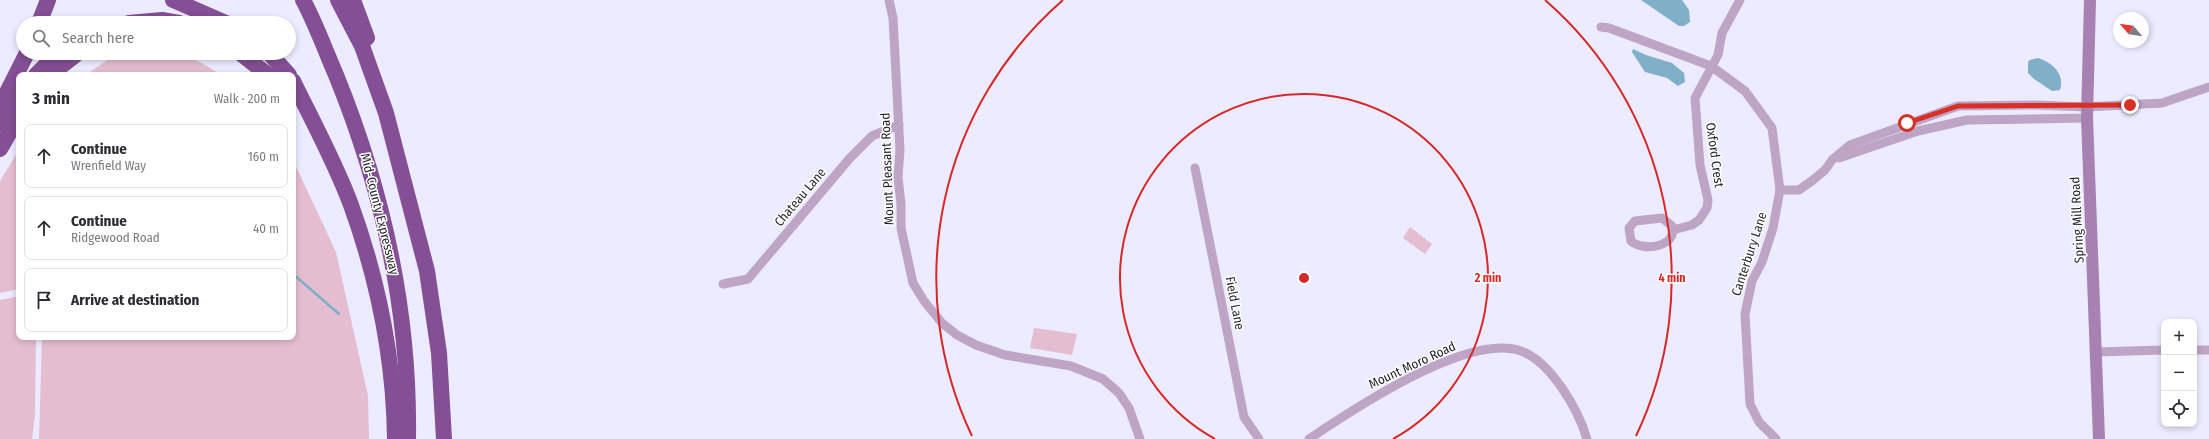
<!DOCTYPE html>
<html lang="en">
<head>
<meta charset="utf-8">
<style>
	:root { --surface:#fff; --page:#f7f7f7; --text:#2b2b33; --muted:#7c7c81; --line:#e1e1e2 }
	body { margin:0; font-family:"Fira Sans Condensed",sans-serif; background:var(--page); color:var(--text) }
	.controls { position:absolute; right:12px; bottom:12px; display:grid; overflow:hidden; border-radius:8px; box-shadow:0 2px 6px #0003 }
	.controls button { width:36px; height:36px; display:grid; place-items:center; padding:0; border:0; border-bottom:1px solid var(--line); background:var(--surface); color:var(--text); font:20px sans-serif }
	.compass { position:absolute; left:2113px; top:12px; width:36px; height:36px; border-radius:50%; background:var(--surface); box-shadow:0 2px 6px #0003; rotate:299deg }
	.stop { position:absolute; width:12px; height:12px; margin:-9px; border:3px solid #d93025; border-radius:50%; background:#fff }
	.stop.end { background:#d93025; border-color:#fff; box-shadow:0 1px 4px #0008 }
	.list { margin:0; padding:0; list-style:none }
	h2 { display:flex; justify-content:space-between; align-items:center; height:52px; margin:0; padding:0 16px; font-size:17px }
	h2 small { font-size:13px; font-weight:400; color:var(--muted) }
	.list li { display:grid; grid-template-columns:26px 1fr auto; gap:12px; align-items:center; box-sizing:border-box; height:64px; margin:0 8px 8px; padding:0 8px; border:1px solid var(--line); border-radius:8px }
	.list b { display:block; font-size:15px; white-space:nowrap }
	.list p { margin:0; font-size:13px; white-space:nowrap; color:var(--muted) }
	.list em { font-size:13px; font-style:normal; color:var(--muted) }
	.icon { flex:none; width:22px; height:22px; fill:none; stroke:currentColor; stroke-width:2; stroke-linecap:round; stroke-linejoin:round }
	.map { position:relative; flex:none; width:2209px; height:439px; overflow:hidden }
	.search { position:absolute; background:var(--surface); box-shadow:0 2px 6px #0003; left:16px; top:16px; width:280px; height:44px; display:flex; align-items:center; gap:10px; box-sizing:border-box; padding:0 14px; border-radius:22px; color:var(--muted); font-size:15px }
	.panel { position:absolute; background:var(--surface); box-shadow:0 2px 6px #0003; left:16px; top:72px; width:280px; height:268px; border-radius:8px }
	.map>svg:first-child { display:block }
	.green { fill:#e4bdd0 }
	.water { fill:#80b0c7 }
	.lines { fill:none; stroke-linecap:round; stroke-linejoin:round }
	.stream { stroke:#80b0c7; stroke-width:2.5 }
	.minor { stroke:#bea5c6; stroke-width:9 }
	.secondary { stroke:#a681b1; stroke-width:12 }
	.motorway { stroke:#844f94; stroke-width:16 }
	.route { stroke:#d93025; stroke-width:5 }
	.ring { fill:none; stroke:#d62828; stroke-width:2 }
	.labels { text-anchor:middle; dominant-baseline:central; stroke-width:3; stroke-linejoin:round; paint-order:stroke }
	.street-label { font-size:13px; fill:#27262f; stroke:#fff }
	.centre { fill:#d62828; stroke:#fff; stroke-width:2 }
	.ring-label { font-size:12px; text-anchor:middle; font-weight:bold; fill:#d62828; stroke:#fff; stroke-width:3; stroke-linejoin:round; paint-order:stroke }
</style>
</head>
<body>
<div class="map">
<svg width="2209" height="439" viewBox="0 0 2209 439">
	<rect width="100%" height="100%" fill="#ecebff"/>
	<g class="green">
		<path d="M150,53H184L222,75H86L113,56Z"/>
		<path d="M19,150V289L0,293V181Z"/>
		<path d="M293,160L336,252L368,396L369,439H39L42,337H293Z"/>
		<path d="M1410,227L1432,244L1425,254L1403,238Z"/>
		<path d="M19,296V337H36L35,416L32,439H0V300Z"/>
		<path d="M1034,328L1077,334L1072,355L1030,348Z"/>
	</g>
	<g class="water">
		<path d="M1641,0H1682L1689,10L1690,22L1684,26H1679Z"/>
		<path d="M1633,49L1646,55L1672,63L1684,73L1685,82L1678,86L1667,78L1645,72L1632,52Z"/>
		<path d="M2038,58C2053,63 2065,74 2060,90L2052,91L2034,79L2028,73V62L2030,60Z"/>
	</g>
	<g class="lines">
		<path class="stream" d="M293,274L339,314"/>
		<g class="minor">
			<path d="M889,0L893,18L900,150L898,177L901,204V228L913,283L924,301L942,323L957,335L976,345L1005,355L1071,366L1103,379L1119,393L1129,408L1140,439"/>
			<path d="M1601,27L1609,28L1711,66L1745,91L1772,128L1780,190L1773,228L1762,262L1752,281L1745,314L1750,404L1759,422L1776,439"/>
			<path d="M1839,158L1918,131L1967,120L2087,118"/>
			<path d="M1195,168L1244,417L1259,439"/>
			<path d="M1780,190H1799L1813,180L1825,170L1832,160L1850,145L1958,106L2035,105L2086,107L2162,103L2209,87"/>
			<path d="M1662,218L1672,226C1678,247 1643,252 1631,241L1629,228L1635,221Z"/>
			<path d="M1673,230L1692,225L1699,220L1707,208L1708,200L1700,165L1695,98L1718,55L1722,33L1740,0"/>
			<path d="M723,284L748,279L850,158L872,136L899,125"/>
			<path d="M2194,350H2209"/>
			<path d="M2097,352L2164,350"/>
			<path d="M1309,439C1352,410 1468,332 1521,351C1551,362 1578,409 1587,439"/>
		</g>
		<path class="secondary" d="M2090,0L2087,118L2099,439"/>
		<g class="motorway">
			<path d="M173,0L226,23"/>
			<path d="M303,0C316,24 325,50 336,75C384,193 410,312 408,439"/>
			<path d="M338,0L362,46L386,113L427,271L439,353L444,439"/>
			<path d="M353,0L367,38"/>
			<path d="M39,23L48,0"/>
			<path d="M129,23L162,20L179,23"/>
			<path d="M240,53L268,75"/>
			<path d="M269,53L289,75"/>
			<path d="M36,75L54,57"/>
			<path d="M50,75L78,53"/>
			<path d="M293,81C313,122 335,162 351,205C378,280 394,359 395,439"/>
			<path d="M0,106L27,53"/>
			<path d="M0,124L19,95"/>
			<path d="M0,149L19,116"/>
		</g>
	</g>
	<g class="lines">
		<path class="route" d="M1907,123L1958,106L2130,105"/>
	</g>
	<g class="ring">
		<path d="M1215 439A184 184 0 1 1 1393 439"/>
		<path d="M972 436A368 368 0 0 1 1063 0M1545 0A368 368 0 0 1 1636 436"/>
	</g>
	<g class="labels">
		<g class="street-label">
			<text transform="translate(1715 155) rotate(82)">Oxford Crest</text>
			<text transform="translate(887 169) rotate(-92)">Mount Pleasant Road</text>
			<text transform="translate(800 197) rotate(-50)">Chateau Lane</text>
			<text transform="translate(380 214) rotate(76)">Mid-County Expressway</text>
			<text transform="translate(2077 220) rotate(-93)">Spring Mill Road</text>
			<text transform="translate(1749 254) rotate(-72)">Canterbury Lane</text>
			<text transform="translate(1235 303) rotate(79)">Field Lane</text>
			<text transform="translate(1412 365) rotate(-25)">Mount Moro Road</text>
		</g>
	</g>
	<circle cx="1304" cy="278" r="6" class="centre"/>
	<g class="ring-label">
		<text x="1488" y="282">2 min</text>
		<text x="1672" y="282">4 min</text>
	</g>
</svg>
<div class="controls">
<button>+</button>
<button>−</button>
<button><svg class="icon" aria-label="locate" viewBox="0 0 24 24"><circle cx="12" cy="12" r="6"/><path d="M12 2v4M12 18v4M2 12h4M18 12h4"/></svg></button>
</div>
<svg class="compass" viewBox="-18 -18 36 36"><path d="M0-13l5 13h-10z" fill="#e53935"/><path d="M0 13l5-13h-10z" fill="#7c7c81"/></svg>
<div class="stop" style="left:1907px;top:123px"></div>
<div class="stop end" style="left:2130px;top:105px"></div>
<div class="search"><svg class="icon" aria-label="search" viewBox="0 0 24 24"><circle cx="10" cy="10" r="6"/><path d="M15 15l6 6"/></svg>Search here</div>
<section class="panel">
<h2>3 min<small>Walk · 200 m</small></h2>
<ul class="list">
<li><svg class="icon" aria-label="ahead" viewBox="0 0 24 24"><path d="M12 20V5M6 11l6-6 6 6"/></svg><div><b>Continue</b><p>Wrenfield Way</p></div><em>160 m</em></li>
<li><svg class="icon" aria-label="ahead" viewBox="0 0 24 24"><path d="M12 20V5M6 11l6-6 6 6"/></svg><div><b>Continue</b><p>Ridgewood Road</p></div><em>40 m</em></li>
<li><svg class="icon" aria-label="arrive" viewBox="0 0 24 24"><path d="M6 21V4h12l-3 4 3 4H6"/></svg><div><b>Arrive at destination</b></div></li>
</ul>
</section>
</div>
</body>
</html>
